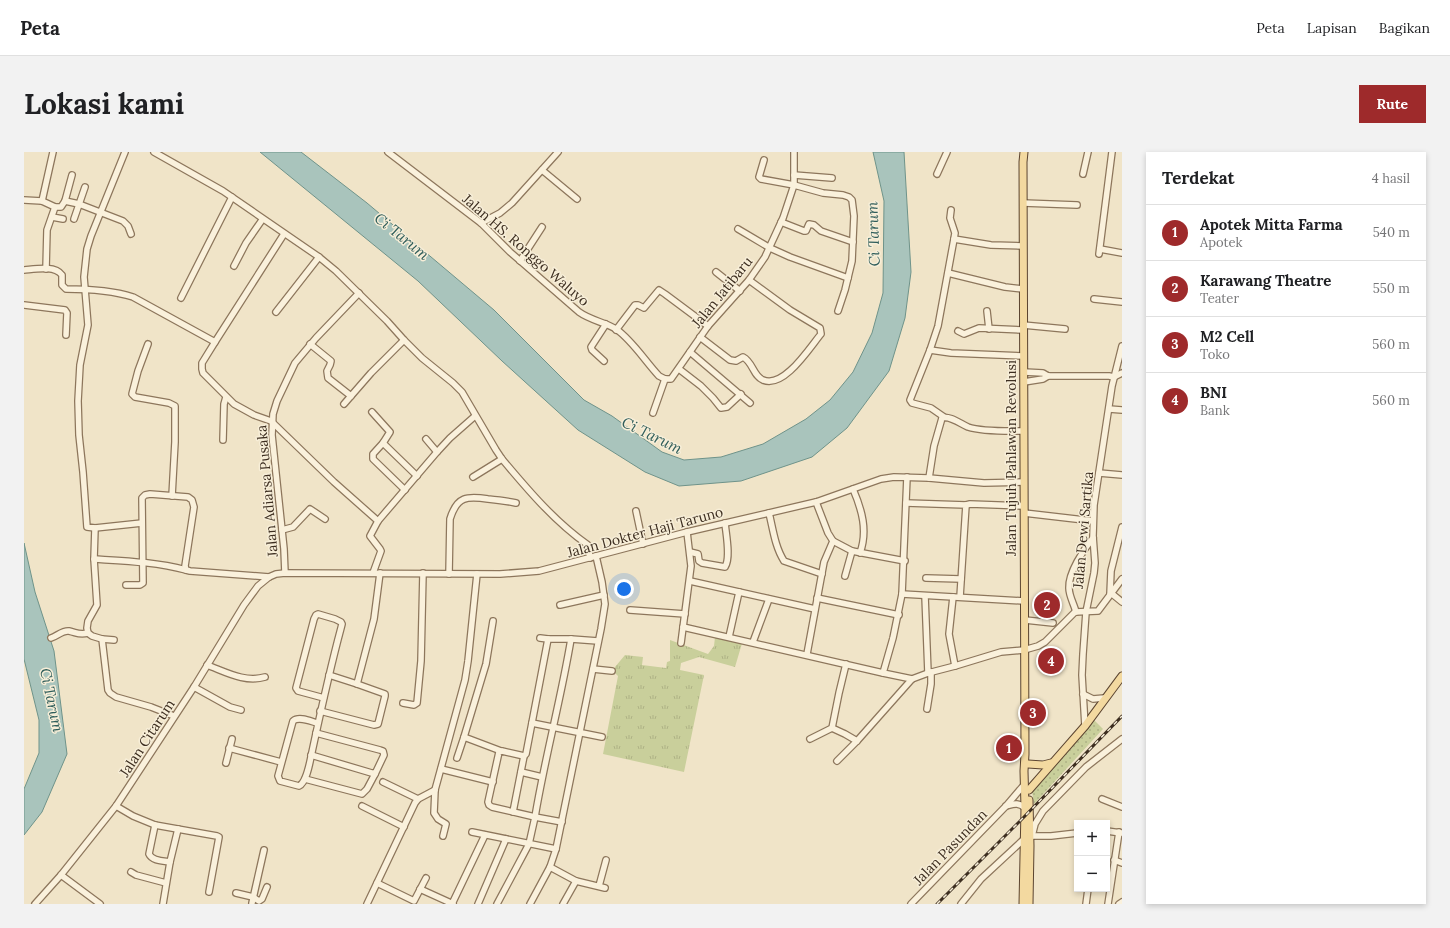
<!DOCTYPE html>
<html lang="id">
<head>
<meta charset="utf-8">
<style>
	:root { --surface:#fff; --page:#f2f2f2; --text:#202124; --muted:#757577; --line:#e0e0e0; --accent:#9e2a2b }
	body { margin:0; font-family:Lora,serif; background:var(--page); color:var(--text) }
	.controls { position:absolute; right:12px; bottom:12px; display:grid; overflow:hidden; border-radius:0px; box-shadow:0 2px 6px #0003 }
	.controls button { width:36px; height:36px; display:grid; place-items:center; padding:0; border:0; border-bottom:1px solid var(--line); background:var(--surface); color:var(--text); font:20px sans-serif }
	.you { position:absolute; left:600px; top:437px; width:14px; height:14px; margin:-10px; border:3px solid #fff; border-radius:50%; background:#1a73e8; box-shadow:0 0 0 6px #1a73e833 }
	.badge { display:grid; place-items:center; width:26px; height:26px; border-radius:50%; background:var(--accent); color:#fff; font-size:13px; font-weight:700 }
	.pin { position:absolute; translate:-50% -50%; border:2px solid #fff; box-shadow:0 1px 4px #0006 }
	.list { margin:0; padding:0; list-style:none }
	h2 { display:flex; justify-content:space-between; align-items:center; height:52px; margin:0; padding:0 16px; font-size:17px }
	h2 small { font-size:13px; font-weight:400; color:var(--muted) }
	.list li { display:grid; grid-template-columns:26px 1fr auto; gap:12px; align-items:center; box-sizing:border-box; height:56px; padding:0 16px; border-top:1px solid var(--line) }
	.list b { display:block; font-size:15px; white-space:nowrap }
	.list p { margin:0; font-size:13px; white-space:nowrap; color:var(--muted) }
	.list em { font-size:13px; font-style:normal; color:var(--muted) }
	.map { position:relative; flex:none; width:1098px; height:752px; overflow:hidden; border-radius:0px }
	header { display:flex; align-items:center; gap:24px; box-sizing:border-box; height:56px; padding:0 20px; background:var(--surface); border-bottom:1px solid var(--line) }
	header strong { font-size:19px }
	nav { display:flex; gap:22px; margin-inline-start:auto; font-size:14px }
	.intro { display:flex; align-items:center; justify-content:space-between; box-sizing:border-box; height:96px; padding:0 24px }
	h1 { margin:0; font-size:28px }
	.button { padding:10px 18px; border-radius:0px; background:var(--accent); color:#fff; font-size:14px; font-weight:700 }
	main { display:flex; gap:24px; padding:0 24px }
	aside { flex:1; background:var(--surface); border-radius:0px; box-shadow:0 2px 6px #0003 }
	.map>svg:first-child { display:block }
	.grass { fill:url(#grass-tufts) }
	.park { fill:url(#park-dots) }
	.water { fill:#a9c4bc; stroke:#6f938a }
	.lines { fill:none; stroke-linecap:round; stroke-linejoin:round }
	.minor-casing { stroke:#8d765c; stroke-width:8 }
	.major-casing { stroke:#5b4430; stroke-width:9 }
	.minor { stroke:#faf1dc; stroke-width:5.5 }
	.major { stroke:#f3d9a0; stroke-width:7 }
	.rail-casing { stroke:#3d2e20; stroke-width:3 }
	.rail { stroke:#f7eed8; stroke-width:1.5; stroke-dasharray:4.5; stroke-linecap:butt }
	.labels { text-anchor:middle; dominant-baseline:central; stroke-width:3; stroke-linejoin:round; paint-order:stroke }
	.street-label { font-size:14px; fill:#3d2e20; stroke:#f7eed8 }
	.water-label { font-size:15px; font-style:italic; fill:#2f5d5a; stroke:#f7eed8 }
</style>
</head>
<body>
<header>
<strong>Peta</strong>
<nav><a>Peta</a><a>Lapisan</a><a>Bagikan</a></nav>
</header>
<div class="intro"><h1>Lokasi kami</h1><a class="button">Rute</a></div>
<main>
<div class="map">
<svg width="1098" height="752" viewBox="0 0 1098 752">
	<defs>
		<pattern id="grass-tufts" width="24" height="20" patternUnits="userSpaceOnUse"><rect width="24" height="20" fill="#c9cf9b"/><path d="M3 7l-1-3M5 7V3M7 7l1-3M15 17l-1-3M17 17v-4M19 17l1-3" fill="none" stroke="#aeb285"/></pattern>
		<pattern id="park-dots" width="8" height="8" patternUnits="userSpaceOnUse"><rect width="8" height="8" fill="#c9cf9b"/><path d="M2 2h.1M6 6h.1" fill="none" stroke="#aeb285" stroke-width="1.8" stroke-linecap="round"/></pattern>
	</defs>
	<rect width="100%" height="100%" fill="#f0e4c8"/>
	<path class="grass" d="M691,485L719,488L711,515L675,505L657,511L656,518L680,523L660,620L579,602L594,524L591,521V515L601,503L619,505L618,513L642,516L643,510L646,509V488L684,502L690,494Z"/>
	<path class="park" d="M1070,568L1079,577L1010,652L1008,639Z"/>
	<g class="water">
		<path d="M236,0H277L343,51L470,158L560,248L588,264L638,300L660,308L697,305L739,292L782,267L806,248L829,220L848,181L859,141L860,49L849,0H880L887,120L881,166L865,219L823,276L788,305L717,329L655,334L621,320L554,278L478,209L394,129Z"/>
		<path d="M0,391L11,440L30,499L43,602L18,660L0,683V637L15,601V568L0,507Z"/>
	</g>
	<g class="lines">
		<g class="minor-casing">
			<g id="minor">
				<path d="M101,0L67,84L63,97L60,125L64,173L56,213L54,249L55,283L59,320L63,375L71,376L118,371"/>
				<path d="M130,0L199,39L295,105L312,119L363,169L380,188L398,206L429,231L438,240L472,298L478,307C504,338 531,370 564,393L566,406"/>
				<path d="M364,0L457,71L486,100L555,160C566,168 580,170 592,177C608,188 621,209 635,224L641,227"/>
				<path d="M740,8L735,25L737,27L770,33L799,41L819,43L825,45L828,48L830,64L828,109L821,138L814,159"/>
				<path d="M518,18L553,47"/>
				<path d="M913,22L923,0"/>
				<path d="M1059,22L1064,0"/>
				<path d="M770,23L808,26"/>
				<path d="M0,48L18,49L31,55H37L41,49L48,23"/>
				<path d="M18,49L29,0"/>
				<path d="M41,49L55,52L99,69L104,74L107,82"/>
				<path d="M999,51L1053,53"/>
				<path d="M28,65L39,67"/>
				<path d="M50,67L61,35"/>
				<path d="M757,70L780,79H782L785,72L790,73L797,79L829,90"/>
				<path d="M457,71L476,61L488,51L534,0"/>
				<path d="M714,77L746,96L766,105L824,126"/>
				<path d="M260,82L191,190L178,211V217L179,221L210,252L230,263L247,269L310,330L354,369"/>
				<path d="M930,87L967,93L999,94"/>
				<path d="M1076,97L1098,101"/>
				<path d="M1075,102L1088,0"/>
				<path d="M496,109L518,75"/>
				<path d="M210,114L222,91L238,68"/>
				<path d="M22,117L23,78L31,55"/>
				<path d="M0,118C11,117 31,113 38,123V133L42,137C65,137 87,138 109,145L191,190"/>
				<path d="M692,120L716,139"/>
				<path d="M924,121L981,135L999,137"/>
				<path d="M157,146L208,45"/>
				<path d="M1070,147L1098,150"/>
				<path d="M0,153L41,158L43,161L42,183"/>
				<path d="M963,159L965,177"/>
				<path d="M252,160L295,105"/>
				<path d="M999,173L1041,177"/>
				<path d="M592,178L611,153H614L620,156L635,138L641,142L684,174"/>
				<path d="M934,179L940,182L955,176L999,178"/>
				<path d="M676,185L706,208L712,209L719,205C729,210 729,224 739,228C760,237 786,195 797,182L796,176L766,158L725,128"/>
				<path d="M124,192L114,219L108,242L111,245L145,251L151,254V290L148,344"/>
				<path d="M286,192L307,209L306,213L303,219L304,226L327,244"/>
				<path d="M906,198L927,201L1000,204"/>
				<path d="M666,200L726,251"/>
				<path d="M580,209L568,198L567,195L582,172"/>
				<path d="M655,217L677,234L689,246L697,256L703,255L717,242"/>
				<path d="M1000,220L1019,221L1024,224H1085L1090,225L1098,221"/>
				<path d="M641,227H647L684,174L725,128L741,105L759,66L770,33V0"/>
				<path d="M1000,230L1019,227L1024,224"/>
				<path d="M320,252L347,221L380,188"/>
				<path d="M1085,257L1098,258"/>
				<path d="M348,260L366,280L359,291L349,302V307L381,338"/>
				<path d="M629,261L641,227"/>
				<path d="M920,265L907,256L888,251L886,248L906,198L914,174L930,87L931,81L926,66L927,58"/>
				<path d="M402,287L413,300"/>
				<path d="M199,288L200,252L202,245"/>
				<path d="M359,291L393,324"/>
				<path d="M1075,321L1098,323"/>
				<path d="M449,325L478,307"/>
				<path d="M883,325L878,442L869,486L859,521L888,527"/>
				<path d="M905,326L910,294L918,266C925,263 937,272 944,275C959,280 983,279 1000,279"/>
				<path d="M829,337C838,358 844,379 836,401"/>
				<path d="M882,351L942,353L936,445"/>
				<path d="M942,353L946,352L1000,354"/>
				<path d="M612,359L619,392"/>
				<path d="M745,361C749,377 751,395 760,409L798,422"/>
				<path d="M1000,361L1069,369"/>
				<path d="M71,376L70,407L73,453L64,469L63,476L64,481L68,484L78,487L84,538L86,541L92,545L127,555L150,564"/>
				<path d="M258,378L269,375L286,357L301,367"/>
				<path d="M809,389L828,399L881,409"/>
				<path d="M666,400L674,402L675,409L678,411L701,415C707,406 702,382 701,371"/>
				<path d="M70,407C102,409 132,410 162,418"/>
				<path d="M261,421L260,397L248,283L249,262L253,249L271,211L292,186L335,141"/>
				<path d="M349,421L357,399L356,397L346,384L354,369L413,300L426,286L451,264"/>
				<path d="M425,422L426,367C433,344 443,344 464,347C474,348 483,349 492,351"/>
				<path d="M821,424L828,399"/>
				<path d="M902,426L937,427"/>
				<path d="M666,429L791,457"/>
				<path d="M102,433H116L119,431L118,346L121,343L126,342L164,345L168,348L170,355L161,414L162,418L166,419L245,425"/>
				<path d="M1087,441L1098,450"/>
				<path d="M878,442L1000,449"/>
				<path d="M1086,442L1087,419L1098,375"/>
				<path d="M901,444L904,521"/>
				<path d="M929,445L925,482L931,514"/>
				<path d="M793,446L875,463"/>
				<path d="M536,453L580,443"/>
				<path d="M606,458L661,462"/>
				<path d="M1052,460C1050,452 1045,444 1045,436C1044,421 1060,397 1069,386"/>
				<path d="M1001,468L1029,471"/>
				<path d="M659,475L859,521"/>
				<path d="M705,485L715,440"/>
				<path d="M27,486C33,484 39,478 45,479C54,481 55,483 64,481"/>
				<path d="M516,486L524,487"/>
				<path d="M78,487L90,488"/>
				<path d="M729,490L745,447"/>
				<path d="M657,491L667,414L663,380"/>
				<path d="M783,502L800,410L809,389L804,381L792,350"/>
				<path d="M183,513C202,520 221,531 241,525"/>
				<path d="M569,517L588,519"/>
				<path d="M305,523L333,532L350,467L356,421"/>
				<path d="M170,535L206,555L217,558"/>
				<path d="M1059,542L1069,547L1080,546"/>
				<path d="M379,551L390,553L393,551L397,509L399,421"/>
				<path d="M903,557L907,532V520"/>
				<path d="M296,559L350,573L354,572L361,544V542L333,532"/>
				<path d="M293,571C286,569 275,564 269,569L254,624L256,629L275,634C283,630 286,609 288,600C297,558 306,517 317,476L318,472L317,470L311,467L294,462L292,463L290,467L272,536L274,539L300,546"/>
				<path d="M508,571L578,585"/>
				<path d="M1061,574L1058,523L1059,502L1062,460L1070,421L1071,411L1069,384L1070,353L1088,234L1098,194"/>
				<path d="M808,576L821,582L833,589"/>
				<path d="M440,585L462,512L469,469"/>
				<path d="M786,587L808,576L815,541L822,512"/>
				<path d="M205,596L257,610"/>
				<path d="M287,603L351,622L360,603L359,599L356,598L292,581"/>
				<path d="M433,606L440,585L477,599"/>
				<path d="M813,609L833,589L888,527L904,521L931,514L977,500L1000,498L1014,494L1021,490L1051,460L1074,459L1098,427"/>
				<path d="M202,611L208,587"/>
				<path d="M417,617L469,630"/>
				<path d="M497,620L518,625"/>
				<path d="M281,627L338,642L343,637L351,622"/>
				<path d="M359,630L394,647"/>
				<path d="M1078,647L1098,655"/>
				<path d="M92,654L109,664L131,673L193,684L195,685L185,740"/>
				<path d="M338,654L380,675"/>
				<path d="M982,654C990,652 994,650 1001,656"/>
				<path d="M489,660L500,604L502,602L524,487H547L574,489"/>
				<path d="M538,670L511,665C521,605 537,547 547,487"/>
				<path d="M131,673L125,702C128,709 139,709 146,710"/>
				<path d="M1083,679L1097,681"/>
				<path d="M448,680L532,697"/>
				<path d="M419,684L422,672L414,667L410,661L411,638L441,528L444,509L453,422"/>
				<path d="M1006,684H1027L1053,681"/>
				<path d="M1008,684L1011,672L1019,659L1062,615L1098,587"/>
				<path d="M1090,708L1098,711"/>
				<path d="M526,715L552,729L539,752"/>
				<path d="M107,720L112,723L142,731"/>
				<path d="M37,723L76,752"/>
				<path d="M552,729L581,736"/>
				<path d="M353,731L390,749L402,726"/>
				<path d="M575,734L582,708"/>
				<path d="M396,737L429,752"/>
				<path d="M212,741L229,745L235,749L238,747L243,735"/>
				<path d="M228,751L240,698"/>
				<path d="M11,752L37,723L92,654L170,535L220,453L234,434L245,425L252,422L261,421L476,422L515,419L663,380L792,350L857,327L870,325L905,326L960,331L999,330"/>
				<path d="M139,752L146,710L154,677"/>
				<path d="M343,752L391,651L394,647L411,638"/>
				<path d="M428,752L461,683"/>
				<path d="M454,752L482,687"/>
				<path d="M473,752L505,692L511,665L468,655L465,653L464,650L475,600L478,599L500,604"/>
				<path d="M506,752L526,715L532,697L577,477L581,452L578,430L572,404"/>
				<path d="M887,752L982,654L1000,633"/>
				<path d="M937,752L957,727L999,688"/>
				<path d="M1062,752L1064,737"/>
				<path d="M1084,752L1095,680"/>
				<path d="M1095,752L1098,750"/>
			</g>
		</g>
		<g class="major-casing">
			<g id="major">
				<path d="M1004,612L1019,613L1027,611"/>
				<path d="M1005,638L1061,574L1098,524"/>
				<path d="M1005,648L1006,694L1005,752"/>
				<path d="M999,752L1001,656L1000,619L1001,602L999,10L1000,0"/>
			</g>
		</g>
		<use href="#minor" class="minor"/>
		<use href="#major" class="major"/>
		<g class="rail-casing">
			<path id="rail" d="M913,752L1000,665L1098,564"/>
		</g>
		<use href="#rail" class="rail"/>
	</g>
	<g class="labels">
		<g class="street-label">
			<text transform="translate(502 98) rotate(41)">Jalan HS. Ronggo Waluyo</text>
			<text transform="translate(698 140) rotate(-51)">Jalan Jatibaru</text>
			<text transform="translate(987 306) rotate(-90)">Jalan Tujuh Pahlawan Revolusi</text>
			<text transform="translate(243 339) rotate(-95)">Jalan Adiarsa Pusaka</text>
			<text transform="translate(1059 378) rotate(-85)">Jalan Dewi Sartika</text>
			<text transform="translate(621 380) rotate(-15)">Jalan Dokter Haji Taruno</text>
			<text transform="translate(123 586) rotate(-57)">Jalan Citarum</text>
			<text transform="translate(926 695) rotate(-46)">Jalan Pasundan</text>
		</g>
		<g class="water-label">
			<text transform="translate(849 82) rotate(-92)">Ci Tarum</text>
			<text transform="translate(378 84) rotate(39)">Ci Tarum</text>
			<text transform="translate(628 283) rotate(26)">Ci Tarum</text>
			<text transform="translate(28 548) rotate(78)">Ci Tarum</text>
		</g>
	</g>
</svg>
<div class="controls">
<button>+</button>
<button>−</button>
</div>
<div class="you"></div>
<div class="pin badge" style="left:985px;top:596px">1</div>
<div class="pin badge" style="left:1023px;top:453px">2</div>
<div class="pin badge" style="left:1009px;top:561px">3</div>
<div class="pin badge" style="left:1027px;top:509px">4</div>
</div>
<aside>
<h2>Terdekat<small>4 hasil</small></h2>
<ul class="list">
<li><span class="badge">1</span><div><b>Apotek Mitta Farma</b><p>Apotek</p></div><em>540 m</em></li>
<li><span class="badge">2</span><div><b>Karawang Theatre</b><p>Teater</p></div><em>550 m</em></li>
<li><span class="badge">3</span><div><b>M2 Cell</b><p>Toko</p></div><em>560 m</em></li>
<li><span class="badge">4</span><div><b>BNI</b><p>Bank</p></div><em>560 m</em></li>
</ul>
</aside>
</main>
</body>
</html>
